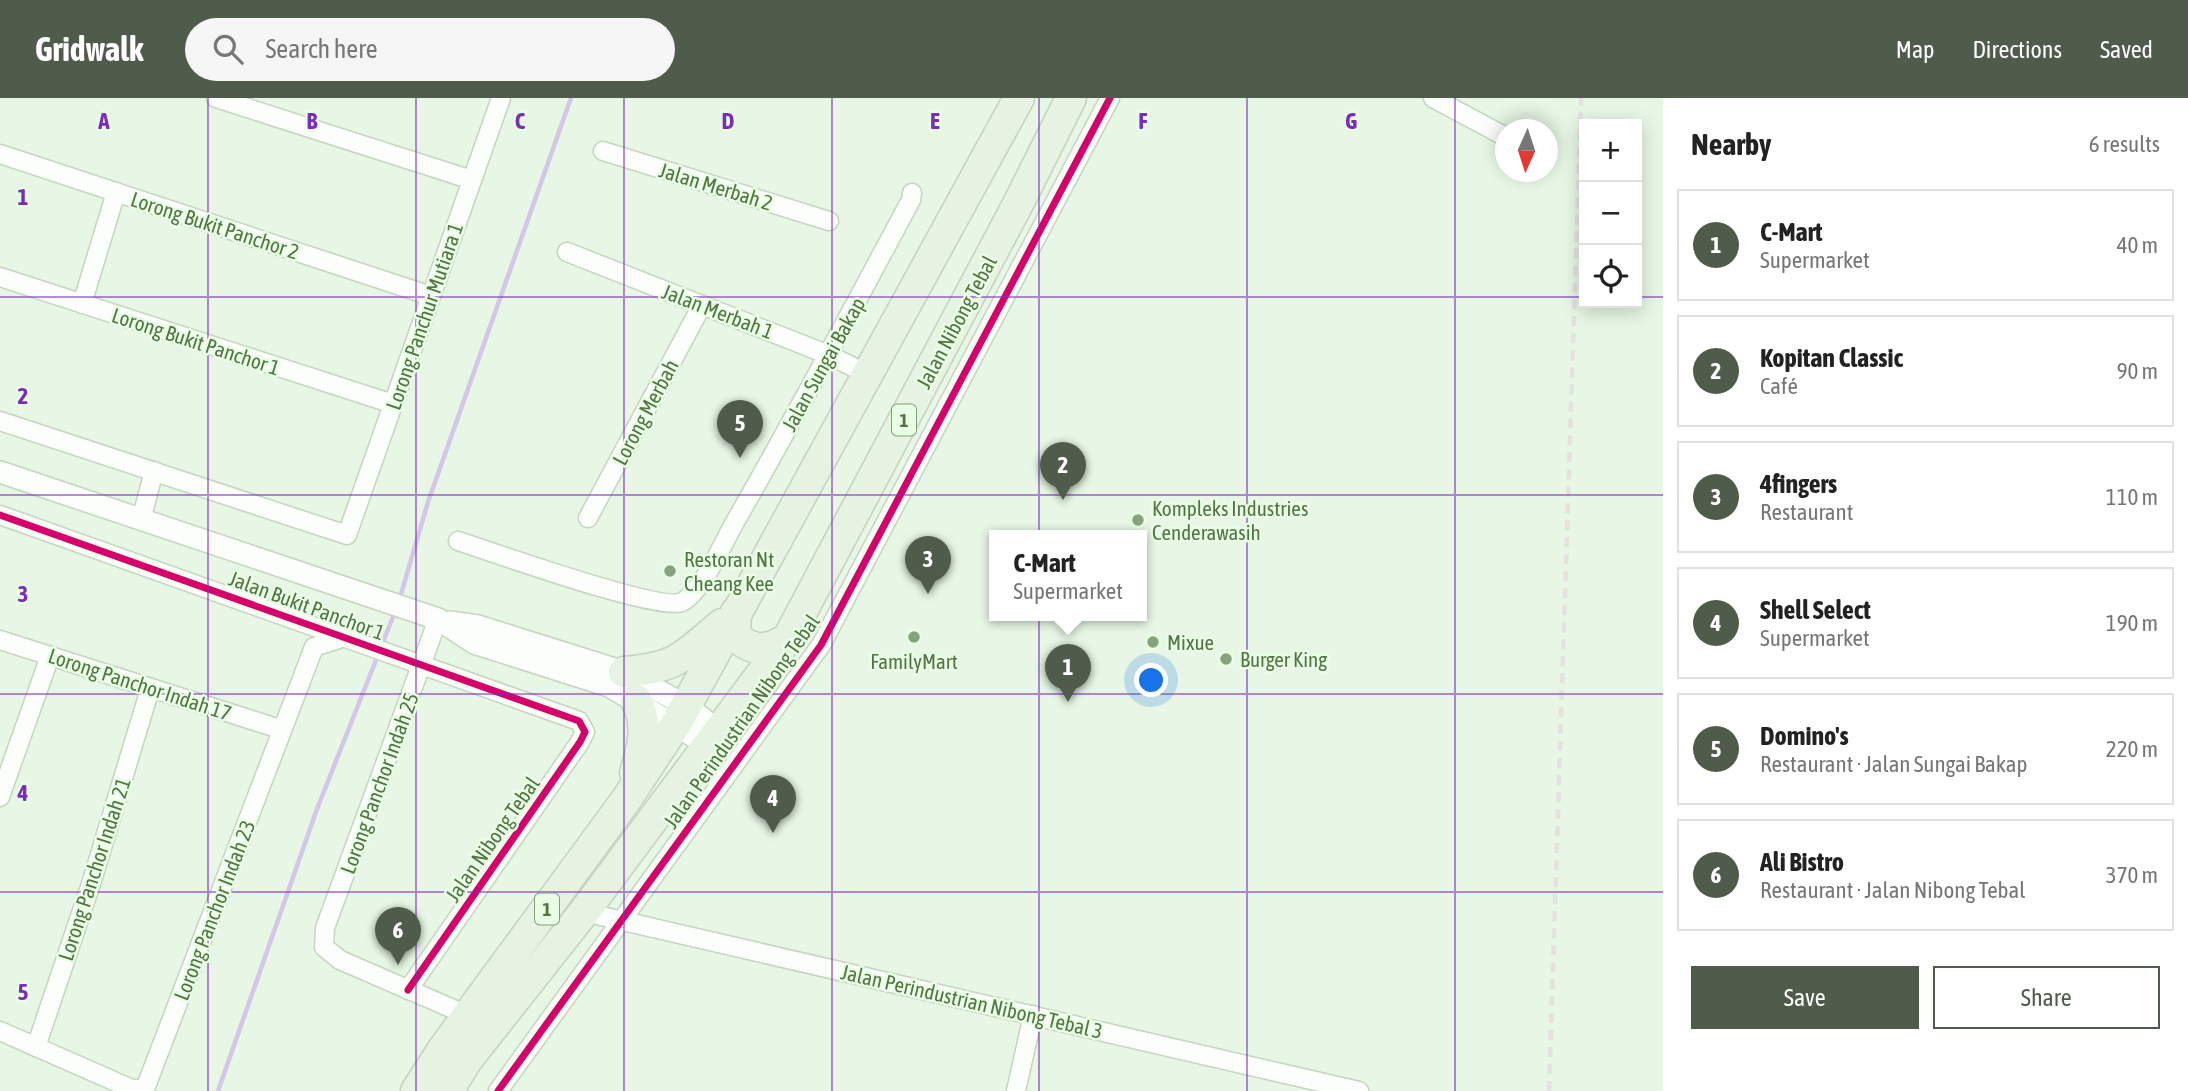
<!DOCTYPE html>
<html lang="en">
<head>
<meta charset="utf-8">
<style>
	:root { --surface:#fff; --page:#f6f6f6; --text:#222; --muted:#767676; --line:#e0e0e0; --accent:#505c4b }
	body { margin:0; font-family:"Asap Condensed",sans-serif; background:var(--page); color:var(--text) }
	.controls { position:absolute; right:21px; top:21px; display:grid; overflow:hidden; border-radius:0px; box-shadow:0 4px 18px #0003 }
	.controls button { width:63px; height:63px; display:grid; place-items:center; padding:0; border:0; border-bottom:2px solid var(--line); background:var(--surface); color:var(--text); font:35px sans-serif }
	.compass { position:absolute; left:1495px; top:21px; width:63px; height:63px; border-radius:50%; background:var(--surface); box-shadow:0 4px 18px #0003; rotate:183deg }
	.you { position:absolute; left:1152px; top:583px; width:24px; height:24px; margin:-18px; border:5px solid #fff; border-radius:50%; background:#1a73e8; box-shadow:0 0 0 10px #1a73e833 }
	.badge { display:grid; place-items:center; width:46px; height:46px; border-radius:50%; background:var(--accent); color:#fff; font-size:23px; font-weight:700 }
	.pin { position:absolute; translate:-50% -58px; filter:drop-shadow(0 2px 4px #0008) }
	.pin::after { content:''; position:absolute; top:37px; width:24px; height:21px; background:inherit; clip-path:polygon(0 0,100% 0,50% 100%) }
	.popup { position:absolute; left:989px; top:432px; width:158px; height:91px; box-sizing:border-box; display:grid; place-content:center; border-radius:0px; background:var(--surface); filter:drop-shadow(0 2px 5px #0005); font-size:23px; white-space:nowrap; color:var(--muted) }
	.popup b { font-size:26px; color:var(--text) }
	.popup::after { content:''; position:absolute; left:50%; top:100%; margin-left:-14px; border:14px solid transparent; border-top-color:var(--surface) }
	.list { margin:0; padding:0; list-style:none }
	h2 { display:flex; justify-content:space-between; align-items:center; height:91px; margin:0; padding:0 28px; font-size:30px }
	h2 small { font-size:23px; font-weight:400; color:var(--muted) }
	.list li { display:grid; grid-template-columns:46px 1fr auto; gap:21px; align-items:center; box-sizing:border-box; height:112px; margin:0 14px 14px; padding:0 14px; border:2px solid var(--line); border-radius:0px }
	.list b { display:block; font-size:26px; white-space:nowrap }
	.list p { margin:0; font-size:23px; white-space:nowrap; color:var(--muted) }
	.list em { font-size:23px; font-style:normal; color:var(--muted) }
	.actions { display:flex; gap:14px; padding:21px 28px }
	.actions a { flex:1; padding:16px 0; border:2px solid var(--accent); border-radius:0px; text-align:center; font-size:24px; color:var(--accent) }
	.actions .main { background:var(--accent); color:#fff }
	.icon { flex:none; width:38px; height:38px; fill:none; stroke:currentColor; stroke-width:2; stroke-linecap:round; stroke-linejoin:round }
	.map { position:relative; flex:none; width:1663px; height:993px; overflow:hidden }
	header { display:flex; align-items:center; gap:42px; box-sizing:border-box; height:98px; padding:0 35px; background:var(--accent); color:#fff }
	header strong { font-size:33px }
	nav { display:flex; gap:38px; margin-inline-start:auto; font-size:24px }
	.search { width:490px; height:63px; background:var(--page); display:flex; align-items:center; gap:18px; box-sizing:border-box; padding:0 24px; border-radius:38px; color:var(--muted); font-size:26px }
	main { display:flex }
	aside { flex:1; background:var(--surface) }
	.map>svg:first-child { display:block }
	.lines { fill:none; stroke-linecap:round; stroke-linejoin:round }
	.stream { stroke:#d3c6e6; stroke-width:4.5 }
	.minor-casing { stroke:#c5d5c0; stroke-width:21 }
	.tertiary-casing { stroke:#c5d5c0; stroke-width:24 }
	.trunk-casing { stroke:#c4d2bf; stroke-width:33 }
	.minor { stroke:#fbfefb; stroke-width:18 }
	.tertiary { stroke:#fbfefb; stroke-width:21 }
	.trunk { stroke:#e6f2e2; stroke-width:30 }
	.rail { stroke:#e4e1df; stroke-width:4.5; stroke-dasharray:10 7; stroke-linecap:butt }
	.cycleway-casing { stroke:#e8ffe5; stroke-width:11 }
	.cycleway { stroke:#d6006c; stroke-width:7 }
	.grid { fill:none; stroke:#7b2cbf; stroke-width:2; stroke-opacity:0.55 }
	.poi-dot { fill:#88a27d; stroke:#e8ffe5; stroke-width:2.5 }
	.labels { text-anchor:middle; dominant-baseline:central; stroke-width:5; stroke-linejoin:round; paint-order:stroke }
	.shield { fill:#e8ffe5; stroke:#819e75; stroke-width:2 }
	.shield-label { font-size:19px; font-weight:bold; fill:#557445 }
	.street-label { font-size:21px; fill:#557445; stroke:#e8ffe5 }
	.poi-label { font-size:21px; fill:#557445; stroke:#e8ffe5; text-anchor:start }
	.grid-label { font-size:23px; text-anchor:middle; font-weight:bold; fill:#7b2cbf; stroke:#e8ffe5; stroke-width:5; stroke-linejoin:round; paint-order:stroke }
</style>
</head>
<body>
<header>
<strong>Gridwalk</strong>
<div class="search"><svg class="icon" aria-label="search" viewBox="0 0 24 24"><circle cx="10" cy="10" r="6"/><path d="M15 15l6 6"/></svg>Search here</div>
<nav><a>Map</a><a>Directions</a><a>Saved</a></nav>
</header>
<main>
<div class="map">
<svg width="1663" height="993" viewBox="0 0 1663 993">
	<rect width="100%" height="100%" fill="#e7f6e5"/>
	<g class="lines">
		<g class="stream">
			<path d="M399,503L428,404L571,0"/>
			<path d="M381,549L395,514"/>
			<path d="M218,993L317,711L378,557"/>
		</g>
		<g class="minor-casing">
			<g id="minor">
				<path d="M216,0L472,82"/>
				<path d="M1433,0L1506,39"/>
				<path d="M603,53L829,123"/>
				<path d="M0,56L431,198"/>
				<path d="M567,154L829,257L867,276"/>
				<path d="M0,179L393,306"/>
				<path d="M82,206L116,94"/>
				<path d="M0,323L347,437L501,0"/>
				<path d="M0,417L579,623L585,634L580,644L408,892"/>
				<path d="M588,420L702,207"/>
				<path d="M141,422L154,373"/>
				<path d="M458,443C492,454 660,514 682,504C702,494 724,443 735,424C796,318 853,210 911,102L912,95"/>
				<path d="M438,521L325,830L324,849L340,862L467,917"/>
				<path d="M0,542L280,631"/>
				<path d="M0,699L50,558"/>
				<path d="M584,814L1359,993"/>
				<path d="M0,933L132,991H145L314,549L345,539"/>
				<path d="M36,949L91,786L150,591"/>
				<path d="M498,993L821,547L1110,0"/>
				<path d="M1016,993L1033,917"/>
			</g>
		</g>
		<g class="tertiary-casing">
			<g id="tertiary">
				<path d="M0,374L438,521L474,545L609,588L708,647"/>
				<path d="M450,524L478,528L624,574L685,607L719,633"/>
			</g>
		</g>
		<g class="trunk-casing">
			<g id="trunk">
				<path d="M736,514L735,537C752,555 768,553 788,540"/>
				<path d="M624,574C679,569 682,559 722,526"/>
				<path d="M635,675C643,648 649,628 636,602"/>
				<path d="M416,993L443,951L626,702L676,626L1019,0"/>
				<path d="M448,993L467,962L584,814L788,540L1019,104L1071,0"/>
			</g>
		</g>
		<use href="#minor" class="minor"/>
		<use href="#tertiary" class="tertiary"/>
		<use href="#trunk" class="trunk"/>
		<path class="rail" d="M1549,993L1581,0"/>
		<g class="cycleway-casing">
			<g id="cycleway">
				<path d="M0,417L579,623L585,634L580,644L408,892"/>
				<path d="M498,993L821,547L1110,0"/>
			</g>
		</g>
		<use href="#cycleway" class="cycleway"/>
	</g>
	<path class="grid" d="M208,0V993M416,0V993M624,0V993M832,0V993M1039,0V993M1247,0V993M1455,0V993M0,199H1584M1637,199H1663M0,397H1663M0,596H1663M0,794H1663"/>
	<g class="poi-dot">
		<circle cx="1138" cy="422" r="7"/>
		<circle cx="670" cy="473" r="7"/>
		<circle cx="914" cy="539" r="7"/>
		<circle cx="1153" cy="544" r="7"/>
		<circle cx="1226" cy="561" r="7"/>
	</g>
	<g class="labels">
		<g class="shield">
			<rect x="892" y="306.5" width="24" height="31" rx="5"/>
			<rect x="535" y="795.5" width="24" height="31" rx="5"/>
		</g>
		<g class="shield-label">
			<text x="904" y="322">1</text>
			<text x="547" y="811">1</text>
		</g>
		<g class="street-label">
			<text transform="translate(716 88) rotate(17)">Jalan Merbah 2</text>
			<text transform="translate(215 127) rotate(18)">Lorong Bukit Panchor 2</text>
			<text transform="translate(718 213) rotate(21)">Jalan Merbah 1</text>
			<text transform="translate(424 218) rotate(-71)">Lorong Panchur Mutiara 1</text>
			<text transform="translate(956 224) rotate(-62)">Jalan Nibong Tebal</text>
			<text transform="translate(196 243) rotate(18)">Lorong Bukit Panchor 1</text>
			<text transform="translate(823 266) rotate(-61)">Jalan Sungai Bakap</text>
			<text transform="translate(645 314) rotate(-62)">Lorong Merbah</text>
			<text transform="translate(307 507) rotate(20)">Jalan Bukit Panchor 1</text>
			<text transform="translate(140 586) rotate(18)">Lorong Panchor Indah 17</text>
			<text transform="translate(741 623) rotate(-55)">Jalan Perindustrian Nibong Tebal</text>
			<text transform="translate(379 685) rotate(-70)">Lorong Panchor Indah 25</text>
			<text transform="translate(492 741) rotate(-55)">Jalan Nibong Tebal</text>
			<text transform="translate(94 771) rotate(-72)">Lorong Panchor Indah 21</text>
			<text transform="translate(214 812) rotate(-69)">Lorong Panchor Indah 23</text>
			<text transform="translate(972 903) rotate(13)">Jalan Perindustrian Nibong Tebal 3</text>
		</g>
		<g class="poi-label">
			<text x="1152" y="410">Kompleks Industries<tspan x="1152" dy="24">Cenderawasih</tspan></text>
			<text x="684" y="461">Restoran Nt<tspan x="684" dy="24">Cheang Kee</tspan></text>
			<text x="1167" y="544">Mixue</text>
			<text x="1240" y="561">Burger King</text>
			<text x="914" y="563" text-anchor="middle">FamilyMart</text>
		</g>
	</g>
	<g class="grid-label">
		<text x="104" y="31">A</text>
		<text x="312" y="31">B</text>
		<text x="520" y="31">C</text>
		<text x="728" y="31">D</text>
		<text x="935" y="31">E</text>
		<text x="1143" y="31">F</text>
		<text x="1351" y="31">G</text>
		<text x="23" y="107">1</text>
		<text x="23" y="306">2</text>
		<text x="23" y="504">3</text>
		<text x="23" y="703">4</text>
		<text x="23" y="902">5</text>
	</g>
</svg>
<div class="controls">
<button>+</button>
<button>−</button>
<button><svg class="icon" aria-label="locate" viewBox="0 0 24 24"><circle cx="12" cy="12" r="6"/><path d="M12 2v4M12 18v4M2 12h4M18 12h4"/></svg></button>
</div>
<svg class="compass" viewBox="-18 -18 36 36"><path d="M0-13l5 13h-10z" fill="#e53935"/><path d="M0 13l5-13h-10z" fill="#767676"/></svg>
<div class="you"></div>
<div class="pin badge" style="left:1068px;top:604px">1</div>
<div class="popup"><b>C-Mart</b>Supermarket</div>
<div class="pin badge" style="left:1063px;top:402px">2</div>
<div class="pin badge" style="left:928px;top:496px">3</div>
<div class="pin badge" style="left:773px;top:735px">4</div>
<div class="pin badge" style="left:740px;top:360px">5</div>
<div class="pin badge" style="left:398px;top:867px">6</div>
</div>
<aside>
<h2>Nearby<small>6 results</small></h2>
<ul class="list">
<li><span class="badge">1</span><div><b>C-Mart</b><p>Supermarket</p></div><em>40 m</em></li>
<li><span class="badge">2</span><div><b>Kopitan Classic</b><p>Café</p></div><em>90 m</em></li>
<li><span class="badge">3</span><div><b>4fingers</b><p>Restaurant</p></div><em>110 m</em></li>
<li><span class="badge">4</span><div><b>Shell Select</b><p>Supermarket</p></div><em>190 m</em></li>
<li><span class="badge">5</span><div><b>Domino's</b><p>Restaurant · Jalan Sungai Bakap</p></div><em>220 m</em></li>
<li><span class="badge">6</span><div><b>Ali Bistro</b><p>Restaurant · Jalan Nibong Tebal</p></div><em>370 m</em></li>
</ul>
<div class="actions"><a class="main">Save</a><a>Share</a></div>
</aside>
</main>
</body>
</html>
